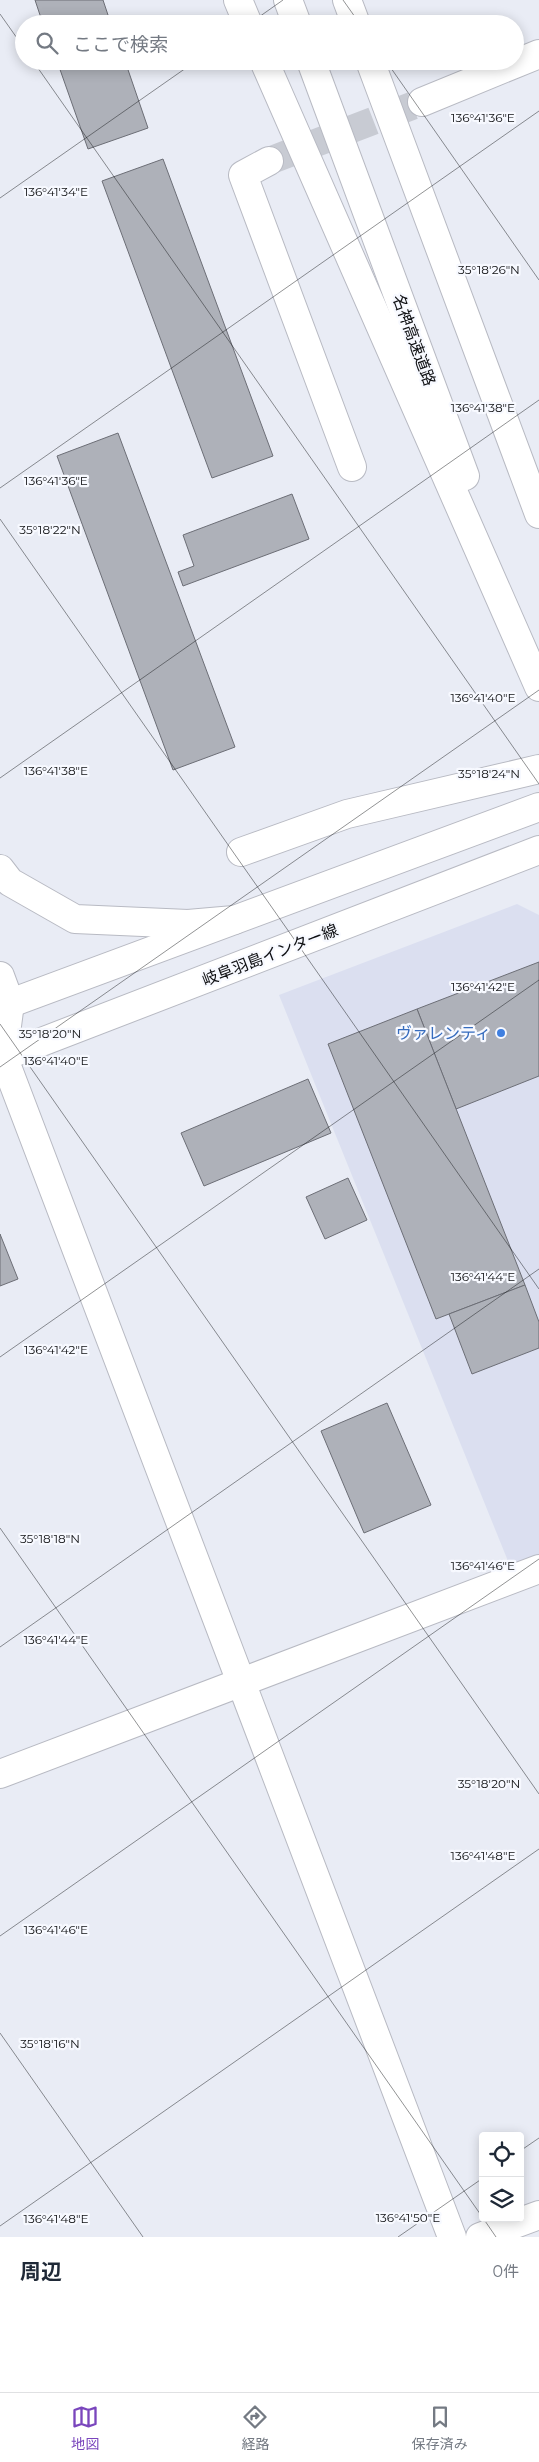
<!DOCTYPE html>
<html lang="ja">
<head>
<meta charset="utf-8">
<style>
	:root { --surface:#fff; --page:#f6f6f7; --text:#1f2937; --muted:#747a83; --line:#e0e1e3; --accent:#7a46bd }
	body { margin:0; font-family:Montserrat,"Noto Sans JP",sans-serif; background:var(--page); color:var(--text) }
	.controls { position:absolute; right:15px; bottom:15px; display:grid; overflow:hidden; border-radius:5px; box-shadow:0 2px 12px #0003 }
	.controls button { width:45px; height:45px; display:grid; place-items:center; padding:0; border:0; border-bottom:1px solid var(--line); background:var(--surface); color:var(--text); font:25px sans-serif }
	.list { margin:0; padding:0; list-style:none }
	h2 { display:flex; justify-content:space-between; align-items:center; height:65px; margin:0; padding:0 20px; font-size:21px }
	h2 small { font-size:16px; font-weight:400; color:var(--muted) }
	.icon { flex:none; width:28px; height:28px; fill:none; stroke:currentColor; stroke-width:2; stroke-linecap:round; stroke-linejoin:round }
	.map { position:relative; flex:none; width:539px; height:2237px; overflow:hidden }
	.search { position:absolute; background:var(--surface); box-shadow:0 2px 12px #0003; left:15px; right:15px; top:15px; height:55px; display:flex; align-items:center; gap:12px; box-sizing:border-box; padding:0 18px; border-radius:28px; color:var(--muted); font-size:19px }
	.sheet { height:155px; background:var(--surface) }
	nav { display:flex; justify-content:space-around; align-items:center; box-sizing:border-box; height:70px; border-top:1px solid var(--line); background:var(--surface); font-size:14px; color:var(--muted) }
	nav a { display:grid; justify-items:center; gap:2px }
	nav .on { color:var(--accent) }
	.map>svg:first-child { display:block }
	.built { fill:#dbdff0 }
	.building { fill:#aeb1b9; stroke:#6c6e76 }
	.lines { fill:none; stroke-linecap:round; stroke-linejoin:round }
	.street-tunnel { stroke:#c8cbd3; stroke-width:28; stroke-dasharray:28 14; stroke-linecap:butt }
	.street-casing { stroke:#b8bac3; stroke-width:30 }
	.secondary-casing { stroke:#b8bac3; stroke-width:30 }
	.primary-casing { stroke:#b8bac3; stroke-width:30 }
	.highway-casing { stroke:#b8bac3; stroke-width:30 }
	.street { stroke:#fff; stroke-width:28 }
	.secondary { stroke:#fff; stroke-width:28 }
	.primary { stroke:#fff; stroke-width:28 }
	.highway { stroke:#fff; stroke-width:28 }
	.ticks { fill:none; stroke:#0e0f12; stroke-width:1; stroke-opacity:0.45 }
	.shop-dot { fill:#3f7fe0; stroke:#f7f9ff; stroke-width:2 }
	.labels { text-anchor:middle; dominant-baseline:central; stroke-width:4.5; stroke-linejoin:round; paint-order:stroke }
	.street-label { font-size:16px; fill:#0e0f12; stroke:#f7f9ff }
	.shop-label { font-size:16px; fill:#366cbe; stroke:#f7f9ff; text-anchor:end }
	.ticks-label { font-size:12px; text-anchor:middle; fill:#0e0f12; stroke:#f7f9ff; stroke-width:4.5; stroke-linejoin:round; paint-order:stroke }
</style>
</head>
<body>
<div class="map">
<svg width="539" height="2237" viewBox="0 0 539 2237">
	<rect width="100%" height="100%" fill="#e9ecf5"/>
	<path class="built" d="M517,904L539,915V1561L512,1571L279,995Z"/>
	<g class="building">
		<path d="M35,0H103L111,24H43Z"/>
		<path d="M57,61H125L148,128L88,149Z"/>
		<path d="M163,159L273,456L212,478L102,181Z"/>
		<path d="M118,433L235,747L173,770L57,456Z"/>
		<path d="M292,494L309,539L183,586L178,572L194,566L183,535Z"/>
		<path d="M539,962V1076L456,1109L417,1009Z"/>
		<path d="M417,1009L525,1285L436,1319L328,1044Z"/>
		<path d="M308,1079L331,1133L204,1186L181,1133Z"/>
		<path d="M348,1178L367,1220L325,1239L306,1197Z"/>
		<path d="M0,1234L18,1279L0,1286Z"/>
		<path d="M525,1285L539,1322V1348L472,1374L449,1314Z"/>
		<path d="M387,1403L431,1505L364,1533L321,1431Z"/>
	</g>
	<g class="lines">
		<path class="street-tunnel" d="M269,161L422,102"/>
		<g class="street-casing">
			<g id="street">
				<path d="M422,102L539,54"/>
				<path d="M269,161L243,175L352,467"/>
				<path d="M241,852L347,814L539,769"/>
				<path d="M0,1774L539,1569"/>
			</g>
		</g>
		<g class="secondary-casing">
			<g id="secondary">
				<path d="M3,1056L452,2237"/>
				<path d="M480,2237L539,2215"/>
			</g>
		</g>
		<g class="primary-casing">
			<g id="primary">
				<path d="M0,1007L539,807"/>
				<path d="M0,1058L539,850"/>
			</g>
		</g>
		<g class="highway-casing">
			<g id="highway">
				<path d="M238,0L248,24"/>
				<path d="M288,0L297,24"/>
				<path d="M347,0L356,24"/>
				<path d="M264,61L539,687"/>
				<path d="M311,61L465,476"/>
				<path d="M370,61L539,514"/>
				<path d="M0,869L10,882L75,919L188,924L234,920"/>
				<path d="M0,976L10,1003L3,1056"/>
			</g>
		</g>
		<use href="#street" class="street"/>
		<use href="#secondary" class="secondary"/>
		<use href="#primary" class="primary"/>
		<use href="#highway" class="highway"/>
	</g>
	<path class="ticks" d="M343,0L360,24M0,14L24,48M249,24L283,0M33,61L539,784M386,61L539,280M0,198L196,61M0,488L539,111M0,519L539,1289M0,778L539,400M0,1024L539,1794M0,1067L539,690M0,1357L539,980M0,1528L483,2218M0,1647L539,1269M0,1936L539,1559M0,2033L143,2237M520,2151L539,2138M483,2218L496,2237M0,2226L539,1849M398,2237L483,2178"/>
	<circle class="shop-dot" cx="501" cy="1033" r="5"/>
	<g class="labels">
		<g class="street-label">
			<text transform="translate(414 340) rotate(70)">名神高速道路</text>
			<text transform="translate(270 955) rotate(-21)">岐阜羽島インター線</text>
		</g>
		<g class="shop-label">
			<text x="491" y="1033">ヴァレンティ</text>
		</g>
	</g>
	<g class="ticks-label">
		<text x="483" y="122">136°41'36"E</text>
		<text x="56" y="196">136°41'34"E</text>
		<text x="489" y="274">35°18'26"N</text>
		<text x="483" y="412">136°41'38"E</text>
		<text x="56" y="485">136°41'36"E</text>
		<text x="50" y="534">35°18'22"N</text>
		<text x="483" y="702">136°41'40"E</text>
		<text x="56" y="775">136°41'38"E</text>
		<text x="489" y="778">35°18'24"N</text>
		<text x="483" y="991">136°41'42"E</text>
		<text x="50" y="1038">35°18'20"N</text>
		<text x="56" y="1065">136°41'40"E</text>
		<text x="483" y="1281">136°41'44"E</text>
		<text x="56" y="1354">136°41'42"E</text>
		<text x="50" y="1543">35°18'18"N</text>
		<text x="483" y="1570">136°41'46"E</text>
		<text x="56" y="1644">136°41'44"E</text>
		<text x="489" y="1788">35°18'20"N</text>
		<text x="483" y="1860">136°41'48"E</text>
		<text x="56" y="1934">136°41'46"E</text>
		<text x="50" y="2048">35°18'16"N</text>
		<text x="408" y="2222">136°41'50"E</text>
		<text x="56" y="2223">136°41'48"E</text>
	</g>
</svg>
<div class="controls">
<button><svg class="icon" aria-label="locate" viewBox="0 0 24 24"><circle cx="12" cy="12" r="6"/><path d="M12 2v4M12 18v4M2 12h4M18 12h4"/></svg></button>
<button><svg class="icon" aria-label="layers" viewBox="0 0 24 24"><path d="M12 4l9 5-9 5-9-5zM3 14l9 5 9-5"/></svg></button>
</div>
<div class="search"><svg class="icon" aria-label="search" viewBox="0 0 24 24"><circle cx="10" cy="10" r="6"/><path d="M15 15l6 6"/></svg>ここで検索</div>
</div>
<section class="sheet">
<h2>周辺<small>0件</small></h2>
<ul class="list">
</ul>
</section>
<nav>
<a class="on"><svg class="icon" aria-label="map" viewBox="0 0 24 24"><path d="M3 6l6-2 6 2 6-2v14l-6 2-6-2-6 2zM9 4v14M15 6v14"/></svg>地図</a>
<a><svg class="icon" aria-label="directions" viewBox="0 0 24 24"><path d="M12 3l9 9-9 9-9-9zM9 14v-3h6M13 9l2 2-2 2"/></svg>経路</a>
<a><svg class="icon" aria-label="saved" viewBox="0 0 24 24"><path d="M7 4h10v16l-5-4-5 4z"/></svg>保存済み</a>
</nav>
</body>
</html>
